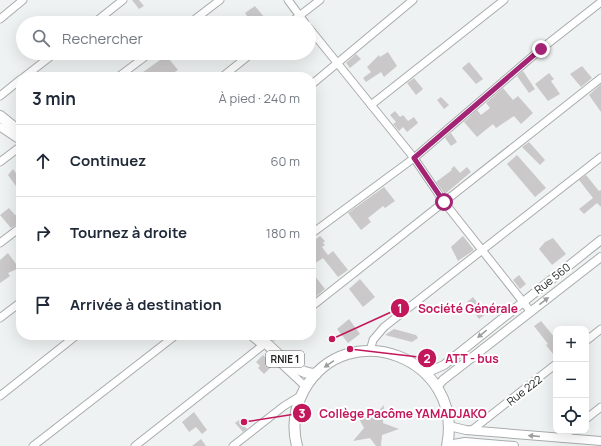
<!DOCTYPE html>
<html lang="fr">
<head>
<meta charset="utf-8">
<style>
	:root { --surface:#fff; --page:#f6f6f7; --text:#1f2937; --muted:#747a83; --line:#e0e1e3 }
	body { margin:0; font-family:Manrope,sans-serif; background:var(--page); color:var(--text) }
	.controls { position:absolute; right:12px; bottom:12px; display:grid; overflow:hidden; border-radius:8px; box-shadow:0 4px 16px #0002 }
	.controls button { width:36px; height:36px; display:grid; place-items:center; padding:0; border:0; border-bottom:1px solid var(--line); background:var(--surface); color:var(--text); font:20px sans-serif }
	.stop { position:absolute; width:12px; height:12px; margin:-9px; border:3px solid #a32374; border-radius:50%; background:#fff }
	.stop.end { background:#a32374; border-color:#fff; box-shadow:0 1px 4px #0008 }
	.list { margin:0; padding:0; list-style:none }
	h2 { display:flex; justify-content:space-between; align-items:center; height:52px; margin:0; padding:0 16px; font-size:17px }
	h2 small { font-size:13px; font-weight:400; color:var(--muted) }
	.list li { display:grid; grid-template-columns:26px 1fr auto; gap:12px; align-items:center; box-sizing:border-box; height:72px; padding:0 16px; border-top:1px solid var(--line) }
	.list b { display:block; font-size:15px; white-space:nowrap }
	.list em { font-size:13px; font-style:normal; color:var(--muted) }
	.icon { flex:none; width:22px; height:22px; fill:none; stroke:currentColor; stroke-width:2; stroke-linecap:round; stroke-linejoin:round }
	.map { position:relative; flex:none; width:601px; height:446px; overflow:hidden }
	.search { position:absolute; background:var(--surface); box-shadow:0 4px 16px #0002; left:16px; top:16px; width:300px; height:44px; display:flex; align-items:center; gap:10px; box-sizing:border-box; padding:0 14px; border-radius:22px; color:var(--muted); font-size:15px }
	.panel { position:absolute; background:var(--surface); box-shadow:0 4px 16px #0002; left:16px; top:72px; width:300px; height:268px; border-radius:16px }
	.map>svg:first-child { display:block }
	.building { fill:#cbc8ca }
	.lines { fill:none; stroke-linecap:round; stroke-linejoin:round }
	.minor-casing { stroke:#a8acac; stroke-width:9 }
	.major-casing { stroke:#a8acac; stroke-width:10 }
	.highway-casing { stroke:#a8acac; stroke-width:12 }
	.minor { stroke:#fff; stroke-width:7 }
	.major { stroke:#fff; stroke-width:8 }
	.highway { stroke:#fff; stroke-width:10 }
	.oneway { fill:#9c9d9d }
	.route { stroke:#a32374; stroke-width:5 }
	.labels { text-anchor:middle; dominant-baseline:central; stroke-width:4; stroke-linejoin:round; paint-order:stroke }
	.shield { fill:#fff; stroke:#666; stroke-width:1 }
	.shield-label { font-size:10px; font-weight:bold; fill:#242525 }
	.street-label { font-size:11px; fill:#242525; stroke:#fff }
	.leader { fill:none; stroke:#c2185b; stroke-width:1.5 }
	.callout-dot { fill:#c2185b; stroke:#fff; stroke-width:1.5 }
	.mark-label { font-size:12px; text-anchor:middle; font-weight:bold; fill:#fff }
	.callout-label { font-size:12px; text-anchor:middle; font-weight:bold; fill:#c2185b; stroke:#fff; stroke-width:4; stroke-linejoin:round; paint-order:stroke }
</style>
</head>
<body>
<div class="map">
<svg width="601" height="446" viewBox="0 0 601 446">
	<rect width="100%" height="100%" fill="#eff2f2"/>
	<g class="building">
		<path d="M132,0H139L144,6L139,9Z"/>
		<path d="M255,6L269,23H252L245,13Z"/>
		<path d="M388,52L397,66L384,77L381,72L366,82L363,78L371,72L367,67L379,55L380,57Z"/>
		<path d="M164,53L178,70L170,75L173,77H136L160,60L158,57Z"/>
		<path d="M356,54L361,59L350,68L346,63Z"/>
		<path d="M469,62L483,79L476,84L462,68Z"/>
		<path d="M582,66L592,78L581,87L570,74Z"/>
		<path d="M523,71L535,89L529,93L517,76Z"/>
		<path d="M549,73L554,79L551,81L560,94L548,101L535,84Z"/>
		<path d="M414,78L423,89L416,95L407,83Z"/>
		<path d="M601,84V112L589,95Z"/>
		<path d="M503,88L513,100L518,96L533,113L521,124L514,116L496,128L493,124L477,137L464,122L477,110L481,115L490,108L486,103Z"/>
		<path d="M441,97L449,105L444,109L437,100Z"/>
		<path d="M395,111L400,117L403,115L408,121L414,117L418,123L407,132L403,127L399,131L393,124L396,122L390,115Z"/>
		<path d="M451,133L457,142L451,146L445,138Z"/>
		<path d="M529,142L545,160L540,165L522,147Z"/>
		<path d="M517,155L546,188L535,197L507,164Z"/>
		<path d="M454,166L460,173L467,167L471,172L445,194L436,182L452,170L451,169Z"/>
		<path d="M13,169L21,180V193L8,175Z"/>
		<path d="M586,175L599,191L601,190V207L597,203L584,214L579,209L593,198L579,180Z"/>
		<path d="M384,187L395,201L385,208L383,206L368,218L371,222L361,230L348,213Z"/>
		<path d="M9,208L15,215L18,214L21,218V222L11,228L0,215Z"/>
		<path d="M320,236L325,241L323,243L325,245L322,247L328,255L333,251L348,270L338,277L323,258L311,266V243Z"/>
		<path d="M463,236L474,250L458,261L451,247Z"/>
		<path d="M553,238L566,254L552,265L539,249L545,242Z"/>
		<path d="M8,253L19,268L8,273L10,276L0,283V260Z"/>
		<path d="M311,271L325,289L313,299L311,296Z"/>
		<path d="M519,275L526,284L520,289L513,280Z"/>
		<path d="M360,279L375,297L363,307L349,289Z"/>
		<path d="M473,297L486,314L479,319L467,302Z"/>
		<path d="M349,319L360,334L348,343L337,329Z"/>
		<path d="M541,321L556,339V351L553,354L546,345L548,344L534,326Z"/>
		<path d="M394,329L416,335L418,338L412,342L385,335Z"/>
		<path d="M263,355L273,365L264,374L258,368L260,366L256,362Z"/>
		<path d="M384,405L383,423L399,429L382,435L381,446H376L370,438L353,441L364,428L356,413L372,418Z"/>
		<path d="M194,412L207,430L202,434L196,427L189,432L182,422Z"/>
		<path d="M239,420L247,429L243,432L235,423Z"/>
		<path d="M201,439L206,446H192Z"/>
	</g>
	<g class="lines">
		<g class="minor-casing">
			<g id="minor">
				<path d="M288,0L305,23"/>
				<path d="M0,19L23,0"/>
				<path d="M94,23L123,0"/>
				<path d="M190,23L220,0"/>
				<path d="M290,23L320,0"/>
				<path d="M309,28L414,158L444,202L531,312"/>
				<path d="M24,77L55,53"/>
				<path d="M118,77L150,53"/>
				<path d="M222,77L252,53"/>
				<path d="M311,85L413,0"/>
				<path d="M0,96L21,79"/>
				<path d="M371,105L504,0"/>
				<path d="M0,127L21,141"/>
				<path d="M0,162L21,146"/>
				<path d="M311,234L414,158L541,49L601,2"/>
				<path d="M0,243L21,227"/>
				<path d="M311,307L601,78"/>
				<path d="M0,318L21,302"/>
				<path d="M250,335L261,344"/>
				<path d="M274,336L276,335"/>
				<path d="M586,341L601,329"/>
				<path d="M370,351L373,340L384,327L601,157"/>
				<path d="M277,360L306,387"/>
				<path d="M0,396L77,335"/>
				<path d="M586,419L601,407"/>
				<path d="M472,430L556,364"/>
				<path d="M562,438L570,431"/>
				<path d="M33,446L176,335"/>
				<path d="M135,446L262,346"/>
				<path d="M233,446L284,406L302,395"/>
			</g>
		</g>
		<g class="major-casing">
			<g id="major">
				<path d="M426,373L444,365L601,240"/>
				<path d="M437,387L443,380L601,257"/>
				<path d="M449,426L466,430L601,441"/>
				<path d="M447,445L465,442L514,446"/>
			</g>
		</g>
		<g class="highway-casing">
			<g id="highway">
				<path d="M0,116L21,133"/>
				<path d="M257,335C274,349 293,374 316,374"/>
				<path d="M297,446C292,427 295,407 304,390C348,313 465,359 447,446"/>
			</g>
		</g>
		<use href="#minor" class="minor"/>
		<use href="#major" class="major"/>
		<use href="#highway" class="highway"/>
	</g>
	<defs><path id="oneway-solid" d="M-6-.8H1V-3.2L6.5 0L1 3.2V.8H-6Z"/></defs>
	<g class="oneway">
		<use href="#oneway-solid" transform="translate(544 301) rotate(-38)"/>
		<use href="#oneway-solid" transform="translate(482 334) rotate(141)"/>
		<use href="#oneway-solid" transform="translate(329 364) rotate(146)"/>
		<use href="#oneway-solid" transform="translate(534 436) rotate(-175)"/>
	</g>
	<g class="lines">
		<path class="route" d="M444,202L414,158L541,49"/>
	</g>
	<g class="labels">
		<rect class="shield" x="266" y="351" width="38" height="16" rx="3"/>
		<g class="shield-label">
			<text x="285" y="359">RNIE 1</text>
		</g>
		<g class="street-label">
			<text transform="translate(552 278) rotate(-38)">Rue 560</text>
			<text transform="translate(524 390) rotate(-38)">Rue 222</text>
		</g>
	</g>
	<path class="leader" d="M332 339L400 308M350 349L427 358M244 422L302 413"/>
	<g class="callout-dot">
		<circle cx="332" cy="339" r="4"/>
		<circle cx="350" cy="349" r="4"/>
		<circle cx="244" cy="422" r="4"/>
		<circle cx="400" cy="308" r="10"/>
		<circle cx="427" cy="358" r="10"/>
		<circle cx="302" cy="413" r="10"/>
	</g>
	<g class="mark-label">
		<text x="400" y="313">1</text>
		<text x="427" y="363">2</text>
		<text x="302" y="418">3</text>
	</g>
	<g class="callout-label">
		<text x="468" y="313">Société Générale</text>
		<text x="472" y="363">ATT - bus</text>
		<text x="403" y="418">Collège Pacôme YAMADJAKO</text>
	</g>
</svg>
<div class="controls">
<button>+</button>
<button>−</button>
<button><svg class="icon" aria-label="locate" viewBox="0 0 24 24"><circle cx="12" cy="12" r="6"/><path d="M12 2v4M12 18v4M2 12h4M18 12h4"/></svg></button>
</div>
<div class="stop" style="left:444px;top:202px"></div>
<div class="stop end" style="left:541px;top:49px"></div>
<div class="search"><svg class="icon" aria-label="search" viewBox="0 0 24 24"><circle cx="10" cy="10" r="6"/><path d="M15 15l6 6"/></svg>Rechercher</div>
<section class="panel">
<h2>3 min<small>À pied · 240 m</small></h2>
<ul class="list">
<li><svg class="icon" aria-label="ahead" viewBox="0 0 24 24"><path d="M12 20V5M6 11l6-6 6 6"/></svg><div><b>Continuez</b></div><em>60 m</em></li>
<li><svg class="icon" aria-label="right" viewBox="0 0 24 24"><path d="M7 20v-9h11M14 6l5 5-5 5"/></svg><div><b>Tournez à droite</b></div><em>180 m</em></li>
<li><svg class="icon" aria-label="arrive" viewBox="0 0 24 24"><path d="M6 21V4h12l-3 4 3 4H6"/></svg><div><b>Arrivée à destination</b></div></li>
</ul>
</section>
</div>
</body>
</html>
